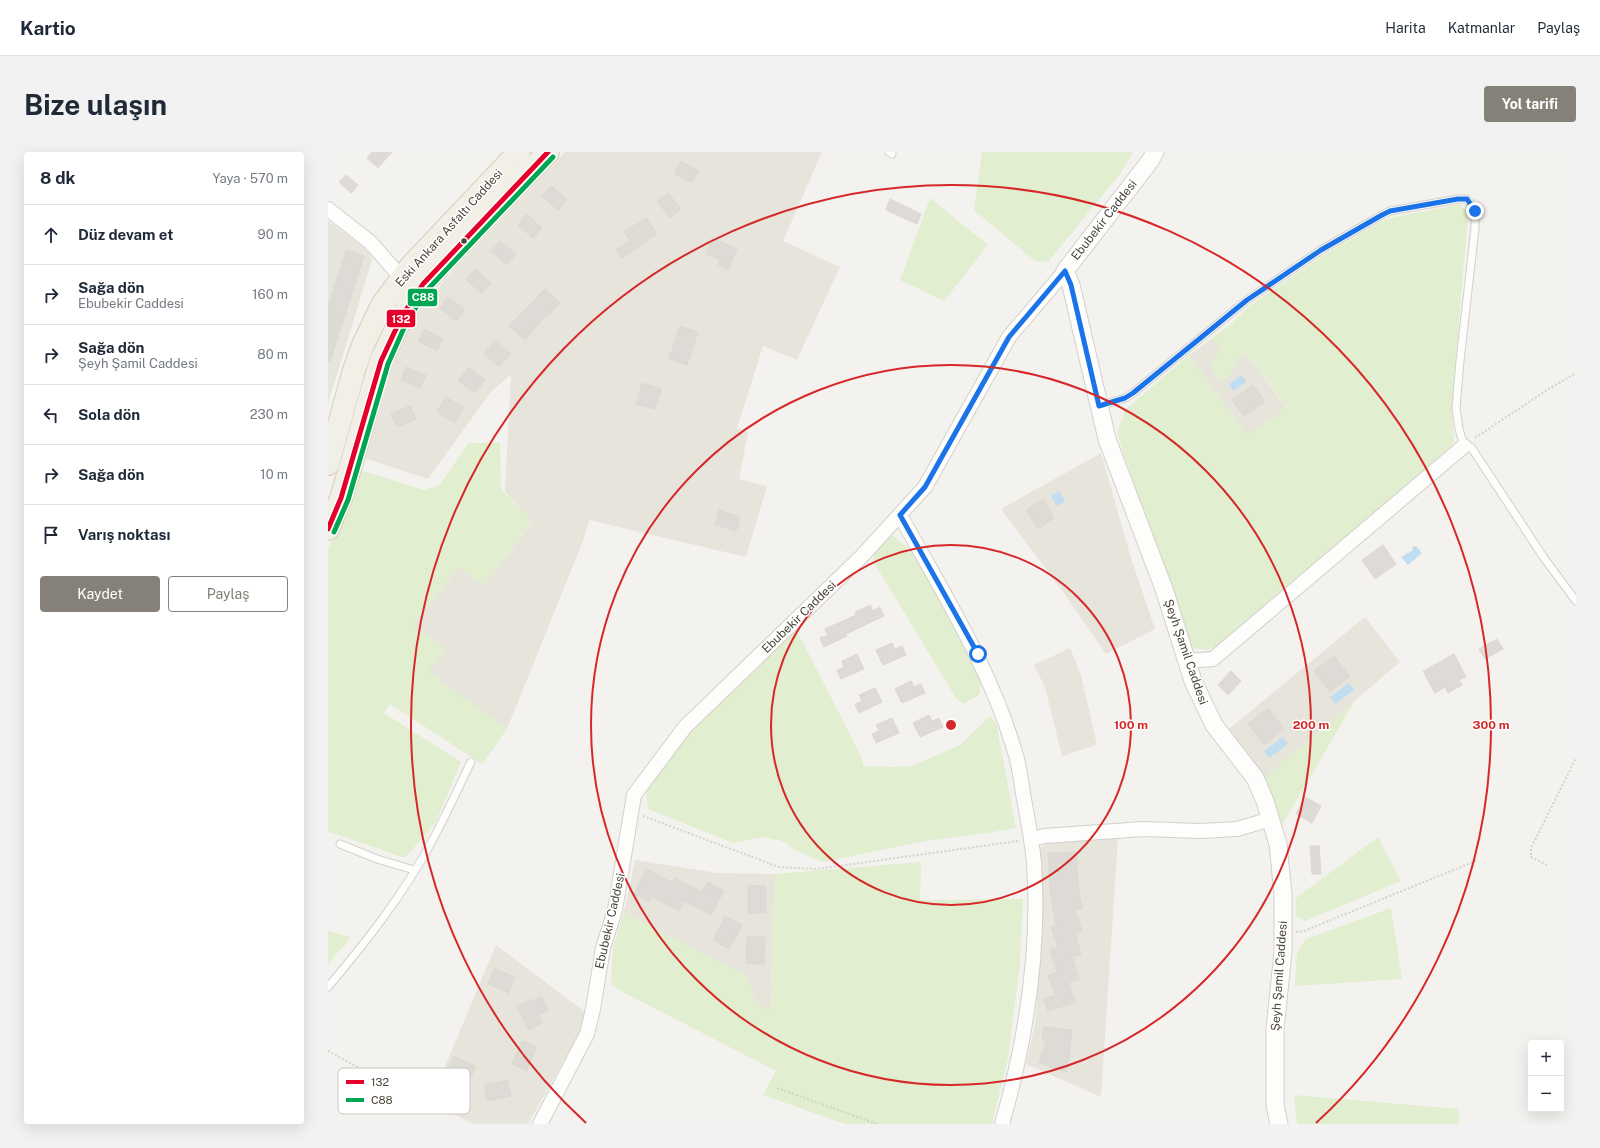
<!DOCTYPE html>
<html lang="tr">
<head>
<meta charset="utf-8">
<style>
	:root { --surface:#fff; --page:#f2f2f3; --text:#1f2937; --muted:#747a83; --line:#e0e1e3; --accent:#868178 }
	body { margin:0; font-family:"Public Sans",sans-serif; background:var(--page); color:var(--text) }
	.controls { position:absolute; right:12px; bottom:12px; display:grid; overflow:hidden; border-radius:4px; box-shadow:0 4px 16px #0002 }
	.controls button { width:36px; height:36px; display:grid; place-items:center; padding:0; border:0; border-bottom:1px solid var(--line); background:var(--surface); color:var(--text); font:20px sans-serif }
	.stop { position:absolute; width:12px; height:12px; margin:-9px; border:3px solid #1a73e8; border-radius:50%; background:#fff }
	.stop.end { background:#1a73e8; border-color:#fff; box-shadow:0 1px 4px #0008 }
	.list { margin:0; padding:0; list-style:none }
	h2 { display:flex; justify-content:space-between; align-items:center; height:52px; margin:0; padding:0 16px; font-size:17px }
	h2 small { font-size:13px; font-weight:400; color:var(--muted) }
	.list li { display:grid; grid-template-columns:26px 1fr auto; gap:12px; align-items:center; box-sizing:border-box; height:60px; padding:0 16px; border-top:1px solid var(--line) }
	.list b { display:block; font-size:15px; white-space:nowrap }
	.list p { margin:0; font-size:13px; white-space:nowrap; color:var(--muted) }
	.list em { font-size:13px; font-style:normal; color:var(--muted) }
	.actions { display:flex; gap:8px; padding:12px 16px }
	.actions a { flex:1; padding:9px 0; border:1px solid var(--accent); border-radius:4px; text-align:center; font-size:14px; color:var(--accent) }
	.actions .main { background:var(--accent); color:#fff }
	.icon { flex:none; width:22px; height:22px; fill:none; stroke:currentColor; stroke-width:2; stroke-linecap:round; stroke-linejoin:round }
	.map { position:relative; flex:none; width:1248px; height:972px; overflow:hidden; border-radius:4px }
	header { display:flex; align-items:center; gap:24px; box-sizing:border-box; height:56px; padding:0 20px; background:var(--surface); border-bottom:1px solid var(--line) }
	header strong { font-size:19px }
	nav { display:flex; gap:22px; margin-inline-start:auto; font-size:14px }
	.intro { display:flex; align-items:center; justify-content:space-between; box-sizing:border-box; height:96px; padding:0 24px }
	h1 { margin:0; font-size:28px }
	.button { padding:10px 18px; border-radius:4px; background:var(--accent); color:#fff; font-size:14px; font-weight:700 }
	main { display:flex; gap:24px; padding:0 24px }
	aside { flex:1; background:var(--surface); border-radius:4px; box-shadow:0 4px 16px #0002 }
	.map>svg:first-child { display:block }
	.residential { fill:#e7e4dc }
	.green { fill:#e1eecf }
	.water { fill:#c0ddf1 }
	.building { fill:#dedbd6; stroke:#dcd9d4 }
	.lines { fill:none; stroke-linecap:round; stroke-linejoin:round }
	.service-casing { stroke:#d2d0cb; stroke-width:9 }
	.minor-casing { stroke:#d2d0cb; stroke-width:16 }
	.tertiary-casing { stroke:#d2d0cb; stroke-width:19 }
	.primary-casing { stroke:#d6cebb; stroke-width:24 }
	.path { stroke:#d3d2cc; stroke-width:2; stroke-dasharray:2 2; stroke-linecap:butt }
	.service { stroke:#fdfdfc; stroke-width:7 }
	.minor { stroke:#fdfdfc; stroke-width:14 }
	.tertiary { stroke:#fdfdfc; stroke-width:17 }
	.primary { stroke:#f2efe6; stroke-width:22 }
	.bus-1-casing { stroke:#fff; stroke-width:8 }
	.bus-2-casing { stroke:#fff; stroke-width:8 }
	.bus-1 { stroke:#e4002b; stroke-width:5 }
	.bus-2 { stroke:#00a651; stroke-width:5 }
	.route { stroke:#1a73e8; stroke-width:5 }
	.ring { fill:none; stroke:#d62828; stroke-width:2 }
	.bus-dot { fill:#4b4439; stroke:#fff; stroke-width:1.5 }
	.labels { text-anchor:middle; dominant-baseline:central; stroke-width:3; stroke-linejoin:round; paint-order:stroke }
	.street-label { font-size:12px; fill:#4b4439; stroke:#fff }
	.key { fill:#fff; stroke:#c9c7c4; stroke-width:1 }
	.key-label { font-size:11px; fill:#4b4439 }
	.centre { fill:#d62828; stroke:#fff; stroke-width:2 }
	.ring-label { font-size:12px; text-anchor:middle; font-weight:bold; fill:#d62828; stroke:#fff; stroke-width:3; stroke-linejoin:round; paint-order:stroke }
	.line-badge { stroke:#fff; stroke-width:1.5 }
	.badge-label { font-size:11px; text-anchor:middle; font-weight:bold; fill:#fff }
</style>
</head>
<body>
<header>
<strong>Kartio</strong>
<nav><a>Harita</a><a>Katmanlar</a><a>Paylaş</a></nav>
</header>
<div class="intro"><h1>Bize ulaşın</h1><a class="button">Yol tarifi</a></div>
<main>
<aside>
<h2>8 dk<small>Yaya · 570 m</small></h2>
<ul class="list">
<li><svg class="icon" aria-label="ahead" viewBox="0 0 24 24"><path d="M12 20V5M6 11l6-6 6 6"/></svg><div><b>Düz devam et</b></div><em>90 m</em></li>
<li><svg class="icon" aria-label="right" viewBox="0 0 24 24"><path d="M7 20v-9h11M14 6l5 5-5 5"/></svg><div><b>Sağa dön</b><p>Ebubekir Caddesi</p></div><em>160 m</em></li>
<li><svg class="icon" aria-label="right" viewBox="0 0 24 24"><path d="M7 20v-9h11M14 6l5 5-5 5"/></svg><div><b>Sağa dön</b><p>Şeyh Şamil Caddesi</p></div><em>80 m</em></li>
<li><svg class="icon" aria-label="left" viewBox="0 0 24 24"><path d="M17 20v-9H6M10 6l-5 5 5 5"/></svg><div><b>Sola dön</b></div><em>230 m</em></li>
<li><svg class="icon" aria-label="right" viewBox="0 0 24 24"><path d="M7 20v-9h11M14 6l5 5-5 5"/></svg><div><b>Sağa dön</b></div><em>10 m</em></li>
<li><svg class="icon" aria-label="arrive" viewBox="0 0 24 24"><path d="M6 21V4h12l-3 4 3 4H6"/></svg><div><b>Varış noktası</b></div></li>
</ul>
<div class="actions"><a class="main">Kaydet</a><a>Paylaş</a></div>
</aside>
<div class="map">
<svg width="1248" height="972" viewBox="0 0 1248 972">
	<rect width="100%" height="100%" fill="#f4f2ee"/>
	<g class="residential">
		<path d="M237,0H494L455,89L512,115L469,208L435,194L409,276L420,280L411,327L439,334L418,405L261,368L255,389L179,577L99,519L85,473L131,415L156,433L204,370L177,339L183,222L162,241L100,327L33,305L56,229L81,173L116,129Z"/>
		<path d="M0,69L39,98L44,108L0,252Z"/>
		<path d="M900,175L958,256L919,284L861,203Z"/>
		<path d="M773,301L803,406L827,477L778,502L733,437L673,357Z"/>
		<path d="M1037,465L1072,510L936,626L901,577Z"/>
		<path d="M742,496L753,523L769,593L734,604L717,535L706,513Z"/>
		<path d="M790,686L773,945L698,912L707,872L715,770L711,698L718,691Z"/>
		<path d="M307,708L389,721L447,722L442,861L426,847L419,825L296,760Z"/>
		<path d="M168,793L257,860L253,878L200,972H145L102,950Z"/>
	</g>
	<g class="green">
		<path d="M654,0H805L792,22L720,110L707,109L646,58Z"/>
		<path d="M602,46L660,93L616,149L572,128Z"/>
		<path d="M1132,52L1140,62L1124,255L1126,291L1056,354L888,495L878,498L864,496L859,487L789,281L797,258L861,203L919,284L958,255L919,201C916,204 912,207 909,210C903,217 902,226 895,229C882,222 880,211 890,200L891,195L884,186L900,175L920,155L996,103L1058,67Z"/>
		<path d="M141,291H172L173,337L204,369L156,433L131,415L85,473L119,497L100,519L179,577L154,612L62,552L56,561L133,610L108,670L77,706L2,680L0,681V396L13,370L29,321L36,319L95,338L111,333Z"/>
		<path d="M562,382L581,397L618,456L644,506L653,531L651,543L635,552L628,546L545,409L548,394Z"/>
		<path d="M468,477L534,606L535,614L566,615L584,614L632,593L662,564L668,571L688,676L653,682L602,688L495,710L469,699L454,689L436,685L405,691L320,657L318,639L360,582Z"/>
		<path d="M1024,551L1025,552L954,673L936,626Z"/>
		<path d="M1050,685L1073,729L977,769L968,764V746Z"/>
		<path d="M593,710L592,748L695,747L692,811L680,906L664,972H517L435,943L448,919L289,837L283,832L285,795L296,760L419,825L426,847L442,861L447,722Z"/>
		<path d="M1063,756L1074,827L967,834L969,800L978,787Z"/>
		<path d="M0,779L23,785L0,812Z"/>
		<path d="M966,943L1131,957V972H969Z"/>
	</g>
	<g class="water">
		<path d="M914,223L918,230L905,239L901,232Z"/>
		<path d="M731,339L737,349L729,354L723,344Z"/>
		<path d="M1088,394L1094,401L1080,413L1073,405L1085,398L1084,395Z"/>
		<path d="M1021,531L1026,538L1007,552L1002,545Z"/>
		<path d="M955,585L960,592L941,606L936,599Z"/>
	</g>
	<g class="building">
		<path d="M44,0H64L50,16L39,6Z"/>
		<path d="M353,9L371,19L364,31L346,22Z"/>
		<path d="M18,23L30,33L23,41L11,30Z"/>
		<path d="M223,34L239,47L230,58L214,44Z"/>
		<path d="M340,41L353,57L342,66L329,49Z"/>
		<path d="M562,47L593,62L589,72L558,58Z"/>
		<path d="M199,62L214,76L205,86L190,73Z"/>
		<path d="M318,66L329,82L294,106L288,98L302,88L296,80Z"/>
		<path d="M384,86L409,97L400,118L390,113L392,108L378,102Z"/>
		<path d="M172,89L188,102L179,113L163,99Z"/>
		<path d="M18,98L36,104L2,210L0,209V155Z"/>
		<path d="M147,117L163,131L154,141L138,128Z"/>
		<path d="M217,137L232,151L221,163L219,162L197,188L181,174Z"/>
		<path d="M120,145L137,158L128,169L112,156Z"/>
		<path d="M352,174L370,180L359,213L341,207Z"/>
		<path d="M97,177L115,187L109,199L90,189Z"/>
		<path d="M167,188L183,202L171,215L156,201Z"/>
		<path d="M78,215L98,223L92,236L73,228Z"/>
		<path d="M141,215L157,228L147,241L130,229Z"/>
		<path d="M314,231L333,237L327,257L308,252Z"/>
		<path d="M925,233L937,250L916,264L904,248Z"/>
		<path d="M118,245L136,256L126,271L109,259Z"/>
		<path d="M82,254L88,267L69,275L63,262Z"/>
		<path d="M715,347L726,366L710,377L698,358Z"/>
		<path d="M391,358L412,365L408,379L387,373Z"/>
		<path d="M1055,393L1068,412L1047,427L1034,408Z"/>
		<path d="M542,453L545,459L552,455L556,464L518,482L519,484L496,495L492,486L500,483L497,477L528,463L527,460Z"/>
		<path d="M1169,487L1175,497L1157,507L1151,497Z"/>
		<path d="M564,491L567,497L574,494L578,503L555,513L548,498Z"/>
		<path d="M529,502L536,517L513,527L509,518L516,515L514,509Z"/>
		<path d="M1126,502L1138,525L1131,528L1134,533L1120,541L1117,535L1107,541L1095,519Z"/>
		<path d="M1006,504L1022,524L1002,540L986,519Z"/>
		<path d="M903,519L913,529L900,543L890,533Z"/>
		<path d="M583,529L586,535L593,532L597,541L574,551L567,537Z"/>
		<path d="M547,536L554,550L531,561L527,552L534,549L531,543Z"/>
		<path d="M940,556L956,577L936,593L920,572Z"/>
		<path d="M601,563L604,569L611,566L615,575L592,585L585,571Z"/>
		<path d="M564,566L571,581L548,591L544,582L551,579L548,573Z"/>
		<path d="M977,645L993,654L984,671L968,662Z"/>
		<path d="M982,694H991L993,722H984Z"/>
		<path d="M748,700L751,741L754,757L747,758L754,779L747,781L753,802L744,805L751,827L741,830L747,850L720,859L716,847L727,843L720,823L729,820L722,798L730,796L723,775L728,773L723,746L720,701Z"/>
		<path d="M318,717L345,731L347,726L374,740L380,730L396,739L383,763L356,749L351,759L324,745L322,750L306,742Z"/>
		<path d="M420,733L438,734V761H420Z"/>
		<path d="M397,764L414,773L401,797L385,788Z"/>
		<path d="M419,785H437L436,812H418Z"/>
		<path d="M166,816L187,825L181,841L160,832Z"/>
		<path d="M213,844L221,858L211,863L215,870L201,878L189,855L202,847L204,850Z"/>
		<path d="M716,875L744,878L741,908L738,920L711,911L718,889L714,888Z"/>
		<path d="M194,889L209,895L199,919L184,912Z"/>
		<path d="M126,904L148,915L140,930L119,920Z"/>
		<path d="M179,928L183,944L159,949L156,933Z"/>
	</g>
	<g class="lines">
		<g class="service-casing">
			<g id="service">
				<path d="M561,0L564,2"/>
				<path d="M772,254L797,246L805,241L919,148L993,98L1054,63L1062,59L1130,47H1139L1147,59V76L1132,209L1128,256L1131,277L1136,294L1143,295L1216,406L1248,449"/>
				<path d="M12,692L49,707L86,718"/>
				<path d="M0,835C38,790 76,742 104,689C118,664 130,636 143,610"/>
			</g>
		</g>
		<g class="minor-casing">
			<g id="minor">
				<path d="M0,57L42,90L73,125"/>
				<path d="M572,363C614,439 662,515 687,600C692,615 693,632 696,647C700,668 704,689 706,711C712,798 698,888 674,972"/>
				<path d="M859,509L885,507L1136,294"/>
				<path d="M703,687L716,684L815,677L872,679L909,677L943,667"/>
				<path d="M212,972L259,882L265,857L275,796L287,758L306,643L357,575L534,404L597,335L681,185L737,119"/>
			</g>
		</g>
		<g class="tertiary-casing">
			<path id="tertiary" d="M827,0L822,9L737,119L743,133L779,287L836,437L865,529L886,573L927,626L937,649L950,692L955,742V800L947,877V953L951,972"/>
		</g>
		<g class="primary-casing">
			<g id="primary">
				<path d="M0,312L26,218L35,193L54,153L83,114L191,0"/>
				<path d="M0,377L13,346L24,310L44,238L53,209L74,164L95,132L220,0"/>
			</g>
		</g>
		<g class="path">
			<path d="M1147,286L1222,236L1248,221"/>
			<path d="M315,664L451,715L489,717L690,689"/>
			<path d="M1219,713L1203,705V696L1248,606"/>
			<path d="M968,780L976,779L1150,708"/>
			<path d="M0,899L77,941L86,961"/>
			<path d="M449,936L549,972"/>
		</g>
		<use href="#service" class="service"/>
		<use href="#minor" class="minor"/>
		<use href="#tertiary" class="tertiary"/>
		<use href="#primary" class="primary"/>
		<g class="bus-1-casing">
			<path id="bus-1" d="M0,377L13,346L53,209L74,164L95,132L220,0"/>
		</g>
		<g class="bus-2-casing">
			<path id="bus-2" d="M6,380L20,348L60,212L80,167L101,136L225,5"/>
		</g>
		<use href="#bus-1" class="bus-1"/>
		<use href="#bus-2" class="bus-2"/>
	</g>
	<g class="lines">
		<path class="route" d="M650,502L572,363L597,335L681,185L737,119L743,133L771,254L797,246L805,241L919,148L993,98L1054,63L1062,59L1130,47H1139L1147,59"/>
	</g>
	<g class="ring">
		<circle cx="623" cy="573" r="180"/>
		<circle cx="623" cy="573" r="360"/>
		<path d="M258 971A540 540 0 1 1 988 971"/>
	</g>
	<circle class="bus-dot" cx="136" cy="89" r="3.5"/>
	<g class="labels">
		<g class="street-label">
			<text transform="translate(776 68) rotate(-52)">Ebubekir Caddesi</text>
			<text transform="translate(121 76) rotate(-48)">Eski Ankara Asfaltı Caddesi</text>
			<text transform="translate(471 465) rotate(-44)">Ebubekir Caddesi</text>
			<text transform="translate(858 500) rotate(71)">Şeyh Şamil Caddesi</text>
			<text transform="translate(282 769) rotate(-77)">Ebubekir Caddesi</text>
			<text transform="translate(951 824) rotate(-86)">Şeyh Şamil Caddesi</text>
		</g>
	</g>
	<rect x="10" y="916" width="132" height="46" rx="6" class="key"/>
	<rect x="18" y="928" width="18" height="4" fill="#e4002b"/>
	<rect x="18" y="946" width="18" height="4" fill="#00a651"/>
	<g class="key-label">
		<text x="43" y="934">132</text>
		<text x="43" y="952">C88</text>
	</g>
	<circle cx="623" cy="573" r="6" class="centre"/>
	<g class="ring-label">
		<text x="803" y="577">100 m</text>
		<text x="983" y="577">200 m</text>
		<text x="1163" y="577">300 m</text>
	</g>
	<g class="line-badge">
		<rect x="79" y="136" width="31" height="19" rx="4" fill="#00a651"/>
		<rect x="58" y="157" width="30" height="19" rx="4" fill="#e4002b"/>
	</g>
	<g class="badge-label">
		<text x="95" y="149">C88</text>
		<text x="73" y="171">132</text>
	</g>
</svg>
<div class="controls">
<button>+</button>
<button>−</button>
</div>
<div class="stop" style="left:650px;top:502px"></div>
<div class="stop end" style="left:1147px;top:59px"></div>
</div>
</main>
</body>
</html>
